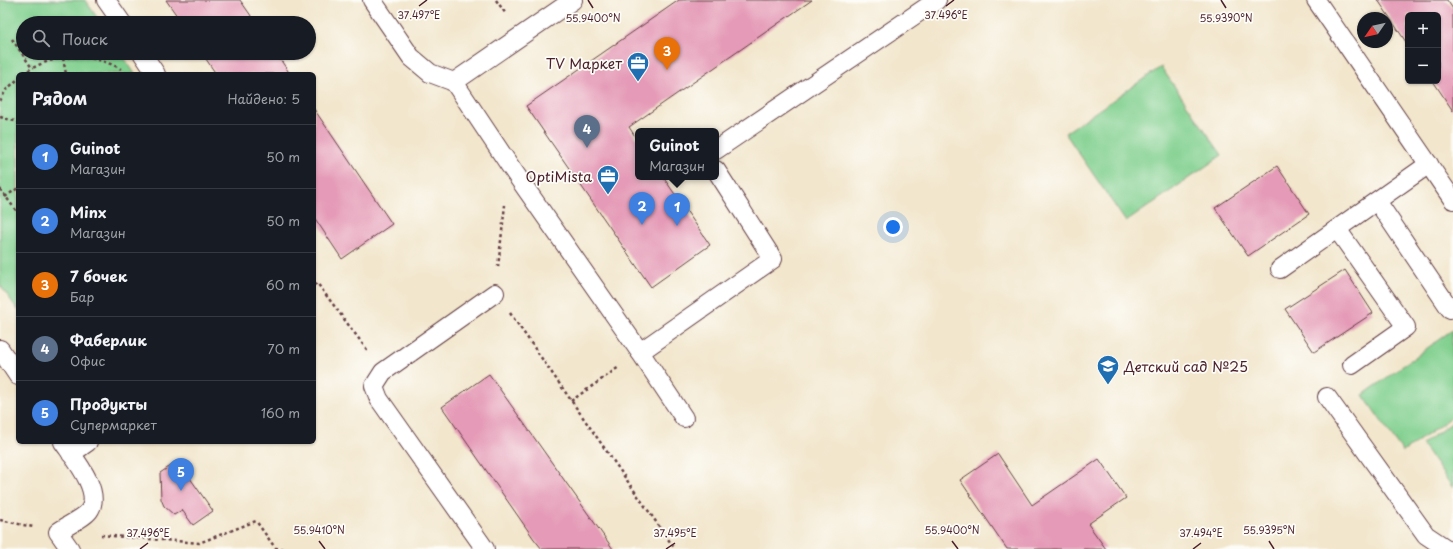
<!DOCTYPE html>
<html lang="ru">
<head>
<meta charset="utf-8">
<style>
	:root { --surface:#171b24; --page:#242831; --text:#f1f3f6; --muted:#9ea1a6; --line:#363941; --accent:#1f6fb2 }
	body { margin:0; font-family:"Playpen Sans",sans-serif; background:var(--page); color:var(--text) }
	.controls { position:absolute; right:12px; top:12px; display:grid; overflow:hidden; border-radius:6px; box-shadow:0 1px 3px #0004 }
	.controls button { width:36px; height:36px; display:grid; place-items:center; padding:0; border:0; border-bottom:1px solid var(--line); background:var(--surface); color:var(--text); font:20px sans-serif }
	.compass { position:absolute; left:1357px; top:12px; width:36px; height:36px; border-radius:50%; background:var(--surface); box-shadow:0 1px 3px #0004; rotate:236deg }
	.you { position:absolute; left:893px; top:227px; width:14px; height:14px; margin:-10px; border:3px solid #fff; border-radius:50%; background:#1a73e8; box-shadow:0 0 0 6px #1a73e833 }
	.badge { display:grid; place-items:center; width:26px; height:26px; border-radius:50%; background:var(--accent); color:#fff; font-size:13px; font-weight:700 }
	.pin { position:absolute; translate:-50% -33px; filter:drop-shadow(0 1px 2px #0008) }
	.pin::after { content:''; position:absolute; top:21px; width:14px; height:12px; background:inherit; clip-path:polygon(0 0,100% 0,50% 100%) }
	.popup { position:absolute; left:635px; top:128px; width:84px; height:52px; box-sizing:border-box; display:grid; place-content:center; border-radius:6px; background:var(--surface); filter:drop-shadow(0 1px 3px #0005); font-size:13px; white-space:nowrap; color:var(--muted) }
	.popup b { font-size:15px; color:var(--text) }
	.popup::after { content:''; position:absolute; left:50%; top:100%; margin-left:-8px; border:8px solid transparent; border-top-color:var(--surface) }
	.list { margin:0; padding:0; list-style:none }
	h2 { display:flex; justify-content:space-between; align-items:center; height:52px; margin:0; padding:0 16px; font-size:17px }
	h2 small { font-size:13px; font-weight:400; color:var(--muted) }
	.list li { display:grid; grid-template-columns:26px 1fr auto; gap:12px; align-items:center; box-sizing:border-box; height:64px; padding:0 16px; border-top:1px solid var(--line) }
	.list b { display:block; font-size:15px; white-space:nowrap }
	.list p { margin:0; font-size:13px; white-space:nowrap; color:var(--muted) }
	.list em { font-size:13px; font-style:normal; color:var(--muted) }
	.icon { flex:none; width:22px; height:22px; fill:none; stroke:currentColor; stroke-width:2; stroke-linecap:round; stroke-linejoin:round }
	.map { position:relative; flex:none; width:1453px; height:549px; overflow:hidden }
	.search { position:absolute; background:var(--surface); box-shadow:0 1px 3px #0004; left:16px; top:16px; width:300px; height:44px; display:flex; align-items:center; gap:10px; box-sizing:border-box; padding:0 14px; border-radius:22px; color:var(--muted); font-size:15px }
	.panel { position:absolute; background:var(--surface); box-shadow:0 1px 3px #0004; left:16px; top:72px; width:300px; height:372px; border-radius:6px }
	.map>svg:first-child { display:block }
	.green { fill:#82d090; stroke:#66785e }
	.building { fill:#e59bb7 }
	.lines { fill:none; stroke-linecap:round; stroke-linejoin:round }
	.lane-casing { stroke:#633d43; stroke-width:20 }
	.path { stroke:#633d43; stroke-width:2.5; stroke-dasharray:3 3; stroke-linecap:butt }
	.lane { stroke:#fff; stroke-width:18 }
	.ticks { fill:none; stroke:#4a1f2b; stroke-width:1.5 }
	.labels { text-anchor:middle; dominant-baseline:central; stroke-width:3.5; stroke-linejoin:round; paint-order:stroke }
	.poi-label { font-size:14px; fill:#4a1f2b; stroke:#fdfcf7; text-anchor:end }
	.ticks-label { font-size:10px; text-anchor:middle; fill:#4a1f2b; stroke:#fdfcf7; stroke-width:3.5; stroke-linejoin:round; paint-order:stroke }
</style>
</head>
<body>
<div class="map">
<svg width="1453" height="549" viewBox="0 0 1453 549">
	<rect width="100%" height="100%" fill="#fdfcf7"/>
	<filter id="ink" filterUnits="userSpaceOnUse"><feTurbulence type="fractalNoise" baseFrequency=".025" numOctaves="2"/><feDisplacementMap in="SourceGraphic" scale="8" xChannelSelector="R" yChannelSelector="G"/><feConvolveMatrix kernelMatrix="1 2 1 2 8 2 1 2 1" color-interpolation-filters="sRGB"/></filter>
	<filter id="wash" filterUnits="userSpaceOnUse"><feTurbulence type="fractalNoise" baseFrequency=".012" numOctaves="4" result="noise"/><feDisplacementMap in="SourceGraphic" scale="16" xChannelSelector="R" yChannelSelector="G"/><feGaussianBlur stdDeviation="0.9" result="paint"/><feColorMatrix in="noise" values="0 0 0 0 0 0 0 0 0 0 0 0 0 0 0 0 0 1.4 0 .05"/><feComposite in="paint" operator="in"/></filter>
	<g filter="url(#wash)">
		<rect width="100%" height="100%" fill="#f2e6cc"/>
		<g class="green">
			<path d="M0,0H85L101,23H23V53H121L135,74H18V310L0,285Z"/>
			<path d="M1161,67L1222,155L1126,222L1065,133Z"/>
			<path d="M1452,330L1453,416L1403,452L1363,395Z"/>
			<path d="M1453,422V488L1422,444Z"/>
		</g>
		<g id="blocks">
			<g class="building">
				<path d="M166,0H240L256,23H182Z"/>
				<path d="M679,0H812L629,127L638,141V177H663L710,245L651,287L526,106Z"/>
				<path d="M1378,0H1447L1453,9V111L1433,81H1438V15H1408V45Z"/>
				<path d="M202,53H276L290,74H216Z"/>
				<path d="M314,109L392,224L342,259L314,217Z"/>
				<path d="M1277,166L1309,214L1248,256L1215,208Z"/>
				<path d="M1345,270L1373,313L1314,352L1285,309Z"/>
				<path d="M489,374L613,549H542L534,539L442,407Z"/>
				<path d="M998,454L1032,505L1099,459L1126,498L1088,524L1106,549H1007L960,480Z"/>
				<path d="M178,461L213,511L193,525L182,510L174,515L164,506L161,499L160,473Z"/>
			</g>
		</g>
	</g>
	<g filter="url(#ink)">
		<use href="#blocks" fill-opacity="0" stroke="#633d43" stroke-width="1"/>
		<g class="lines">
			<g class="lane-casing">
				<g id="lane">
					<path d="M106,0L122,23"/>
					<path d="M372,0L411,57L430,73L454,82L573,0"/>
					<path d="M1316,0L1453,200"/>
					<path d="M142,53L156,74"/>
					<path d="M454,82L510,166L640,352L773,259L716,170"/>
					<path d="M716,150L937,0"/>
					<path d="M1377,201L1450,309"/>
					<path d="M1337,229L1406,327L1352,365"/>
					<path d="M1280,269L1429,164"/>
					<path d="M0,349L18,376"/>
					<path d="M640,352L684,418"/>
					<path d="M1327,397L1426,535L1447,549"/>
					<path d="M63,442C74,458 103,492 89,511C84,518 66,526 58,532L70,549"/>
					<path d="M71,454L88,442"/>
					<path d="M485,549L379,399L374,386L383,372L495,293"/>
				</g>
			</g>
			<g class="path">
				<path d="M496,0L506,14"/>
				<path d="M83,23L86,18"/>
				<path d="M12,39L32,68"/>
				<path d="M66,53L63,58L66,74"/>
				<path d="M23,74C52,53 90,52 121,69"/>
				<path d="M0,101L6,90L18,79"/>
				<path d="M0,117L18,122"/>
				<path d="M0,189L18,213"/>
				<path d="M5,197L18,188"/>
				<path d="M498,267L505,205"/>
				<path d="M314,285L317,283L368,351"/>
				<path d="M510,313L675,549"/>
				<path d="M571,401L619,367"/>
				<path d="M0,520L33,527"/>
				<path d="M101,535L199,543L256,521L276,549"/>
				<path d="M275,548L285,549"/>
			</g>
			<use href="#lane" class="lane"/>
		</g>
	</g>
	<path class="ticks" d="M588,0L593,8M1221,0L1226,8M419,6L427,0M946,6L954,0M319,541L325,549M952,541L958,549M1269,541L1274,549M140,549L148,543M666,549L675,543M1193,549L1201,543"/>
	<defs>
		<g id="office-pin" transform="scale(1.15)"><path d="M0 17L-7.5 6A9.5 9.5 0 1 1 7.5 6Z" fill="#1f6fb2" stroke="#fdfcf7"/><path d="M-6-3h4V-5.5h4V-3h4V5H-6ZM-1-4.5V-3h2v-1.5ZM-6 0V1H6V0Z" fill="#fff"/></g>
		<g id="school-pin" transform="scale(1.15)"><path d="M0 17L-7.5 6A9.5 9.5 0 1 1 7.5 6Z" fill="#1f6fb2" stroke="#fdfcf7"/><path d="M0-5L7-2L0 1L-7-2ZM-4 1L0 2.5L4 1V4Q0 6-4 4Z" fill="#fff"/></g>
	</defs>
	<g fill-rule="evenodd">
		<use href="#office-pin" x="638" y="63"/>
		<use href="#office-pin" x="608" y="176"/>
		<use href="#school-pin" x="1108" y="366"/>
	</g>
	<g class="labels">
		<g class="poi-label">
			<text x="622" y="63">TV Маркет</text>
			<text x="592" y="176">OptiMista</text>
			<text x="1124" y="366" text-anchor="start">Детский сад №25</text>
		</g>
	</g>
	<g class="ticks-label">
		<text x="419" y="19">37.497°E</text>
		<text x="946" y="19">37.496°E</text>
		<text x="593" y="22">55.9400°N</text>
		<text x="1226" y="22">55.9390°N</text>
		<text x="319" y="534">55.9410°N</text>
		<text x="952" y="534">55.9400°N</text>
		<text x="1269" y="534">55.9395°N</text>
		<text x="148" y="537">37.496°E</text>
		<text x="675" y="537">37.495°E</text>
		<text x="1201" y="537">37.494°E</text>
	</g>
</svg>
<div class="controls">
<button>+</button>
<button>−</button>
</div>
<svg class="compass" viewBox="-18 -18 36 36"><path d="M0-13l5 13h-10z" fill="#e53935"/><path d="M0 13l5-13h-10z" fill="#9ea1a6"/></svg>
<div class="you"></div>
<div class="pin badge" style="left:677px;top:226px;background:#3f7fe0">1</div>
<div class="popup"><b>Guinot</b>Магазин</div>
<div class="pin badge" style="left:642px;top:225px;background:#3f7fe0">2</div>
<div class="pin badge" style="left:667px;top:70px;background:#e8710a">3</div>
<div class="pin badge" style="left:587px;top:148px;background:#5c6f8a">4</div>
<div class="pin badge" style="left:181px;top:491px;background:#3f7fe0">5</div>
<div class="search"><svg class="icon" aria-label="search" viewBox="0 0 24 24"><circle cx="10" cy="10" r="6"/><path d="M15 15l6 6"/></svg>Поиск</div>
<section class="panel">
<h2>Рядом<small>Найдено: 5</small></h2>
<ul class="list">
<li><span class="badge" style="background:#3f7fe0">1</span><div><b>Guinot</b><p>Магазин</p></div><em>50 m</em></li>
<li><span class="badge" style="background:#3f7fe0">2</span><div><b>Minx</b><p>Магазин</p></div><em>50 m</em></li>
<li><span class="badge" style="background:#e8710a">3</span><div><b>7 бочек</b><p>Бар</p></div><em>60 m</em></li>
<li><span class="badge" style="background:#5c6f8a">4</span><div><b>Фаберлик</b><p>Офис</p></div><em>70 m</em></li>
<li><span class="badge" style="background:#3f7fe0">5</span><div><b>Продукты</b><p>Супермаркет</p></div><em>160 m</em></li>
</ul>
</section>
</div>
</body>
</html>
